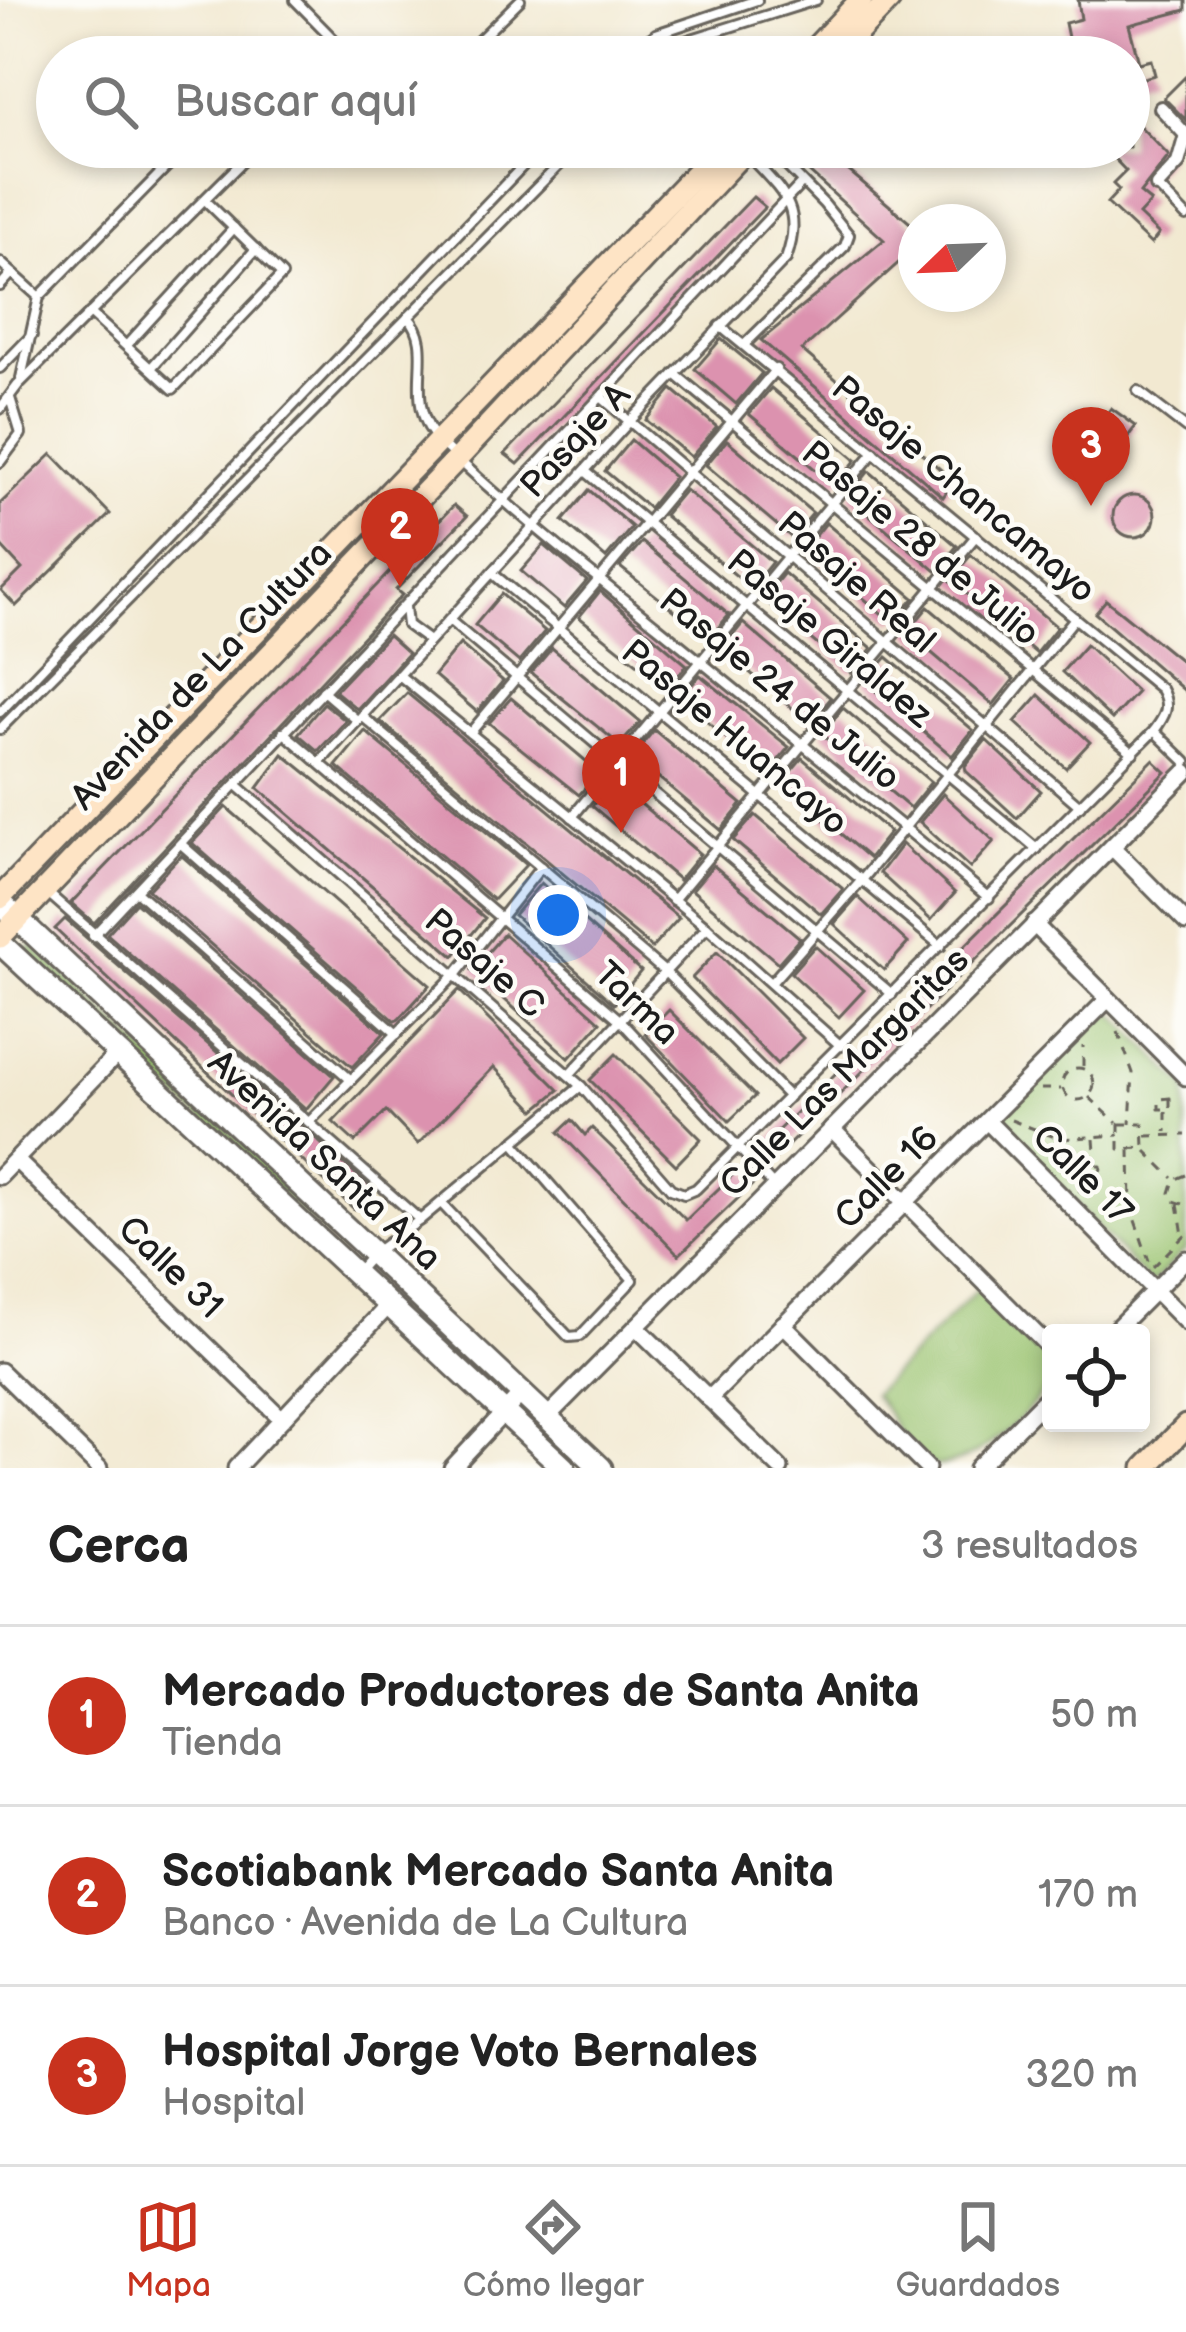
<!DOCTYPE html>
<html lang="es">
<head>
<meta charset="utf-8">
<style>
	:root { --surface:#fff; --page:#f6f6f6; --text:#222; --muted:#767676; --line:#e0e0e0; --accent:#c8321e }
	body { margin:0; font-family:"Balsamiq Sans",sans-serif; background:var(--page); color:var(--text) }
	.controls { position:absolute; right:36px; bottom:36px; display:grid; overflow:hidden; border-radius:12px; box-shadow:0 6px 18px #0003 }
	.controls button { width:108px; height:108px; display:grid; place-items:center; padding:0; border:0; border-bottom:3px solid var(--line); background:var(--surface); color:var(--text); font:60px sans-serif }
	.compass { position:absolute; left:898px; top:204px; width:108px; height:108px; border-radius:50%; background:var(--surface); box-shadow:0 6px 18px #0003; rotate:247deg }
	.you { position:absolute; left:558px; top:915px; width:42px; height:42px; margin:-30px; border:9px solid #fff; border-radius:50%; background:#1a73e8; box-shadow:0 0 0 18px #1a73e833 }
	.badge { display:grid; place-items:center; width:78px; height:78px; border-radius:50%; background:var(--accent); color:#fff; font-size:39px; font-weight:700 }
	.pin { position:absolute; translate:-50% -99px; filter:drop-shadow(0 3px 6px #0008) }
	.pin::after { content:''; position:absolute; top:63px; width:42px; height:36px; background:inherit; clip-path:polygon(0 0,100% 0,50% 100%) }
	.list { margin:0; padding:0; list-style:none }
	h2 { display:flex; justify-content:space-between; align-items:center; height:156px; margin:0; padding:0 48px; font-size:51px }
	h2 small { font-size:39px; font-weight:400; color:var(--muted) }
	.list li { display:grid; grid-template-columns:78px 1fr auto; gap:36px; align-items:center; box-sizing:border-box; height:180px; padding:0 48px; border-top:3px solid var(--line) }
	.list b { display:block; font-size:45px; white-space:nowrap }
	.list p { margin:0; font-size:39px; white-space:nowrap; color:var(--muted) }
	.list em { font-size:39px; font-style:normal; color:var(--muted) }
	.icon { flex:none; width:66px; height:66px; fill:none; stroke:currentColor; stroke-width:2; stroke-linecap:round; stroke-linejoin:round }
	.map { position:relative; flex:none; width:1186px; height:1468px; overflow:hidden }
	.search { position:absolute; background:var(--surface); box-shadow:0 6px 18px #0003; left:36px; right:36px; top:36px; height:132px; display:flex; align-items:center; gap:30px; box-sizing:border-box; padding:0 42px; border-radius:66px; color:var(--muted); font-size:45px }
	.sheet { height:696px; background:var(--surface) }
	nav { display:flex; justify-content:space-around; align-items:center; box-sizing:border-box; height:168px; border-top:3px solid var(--line); background:var(--surface); font-size:33px; color:var(--muted) }
	nav a { display:grid; justify-items:center; gap:6px }
	nav .on { color:var(--accent) }
	.map>svg:first-child { display:block }
	.green { fill:#99c26e; stroke:#5a6f45; stroke-width:3 }
	.building { fill:#dc92af }
	.lines { fill:none; stroke-linecap:round; stroke-linejoin:round }
	.service-casing { stroke:#67645b; stroke-width:14 }
	.pedestrian-casing { stroke:#67645b; stroke-width:18 }
	.minor-casing { stroke:#67645b; stroke-width:21 }
	.tertiary-casing { stroke:#67645b; stroke-width:27 }
	.secondary-casing { stroke:#67645b; stroke-width:27 }
	.path { stroke:#67645b; stroke-width:3; stroke-dasharray:9 9; stroke-linecap:butt }
	.service { stroke:#fff; stroke-width:8 }
	.pedestrian { stroke:#fff; stroke-width:12 }
	.minor { stroke:#fff; stroke-width:15 }
	.tertiary { stroke:#fff; stroke-width:21 }
	.secondary { stroke:#fee4c5; stroke-width:21 }
	.labels { text-anchor:middle; dominant-baseline:central; stroke-width:9; stroke-linejoin:round; paint-order:stroke }
	.street-label { font-size:36px; fill:#1c1c1c; stroke:#fdfcf7 }
</style>
</head>
<body>
<div class="map">
<svg width="1186" height="1468" viewBox="0 0 1186 1468">
	<rect width="100%" height="100%" fill="#fdfcf7"/>
	<filter id="ink" filterUnits="userSpaceOnUse"><feTurbulence type="fractalNoise" baseFrequency=".00833" numOctaves="2"/><feDisplacementMap in="SourceGraphic" scale="24" xChannelSelector="R" yChannelSelector="G"/><feConvolveMatrix kernelMatrix="1 2 1 2 8 2 1 2 1" color-interpolation-filters="sRGB"/></filter>
	<filter id="wash" filterUnits="userSpaceOnUse"><feTurbulence type="fractalNoise" baseFrequency=".004" numOctaves="4" result="noise"/><feDisplacementMap in="SourceGraphic" scale="48" xChannelSelector="R" yChannelSelector="G"/><feGaussianBlur stdDeviation="2.7" result="paint"/><feColorMatrix in="noise" values="0 0 0 0 0 0 0 0 0 0 0 0 0 0 0 0 0 1.4 0 .05"/><feComposite in="paint" operator="in"/></filter>
	<g filter="url(#wash)">
		<rect width="100%" height="100%" fill="#f2e9d1"/>
		<g class="green">
			<path d="M32,945L345,1240L342,1249L24,954Z"/>
			<path d="M1110,1010L1186,1087V1249L1151,1284L995,1121Z"/>
			<path d="M393,1286L504,1388L502,1391L495,1393L387,1293Z"/>
			<path d="M980,1287L1051,1356C1051,1366 1052,1376 1048,1384C1029,1415 975,1468 933,1465C895,1445 898,1421 873,1394Z"/>
		</g>
		<g id="blocks">
			<g class="building">
				<path d="M1078,0H1186V10L1129,25L1139,63L1151,60L1155,75L1129,82V57H1072L1065,23L1081,19Z"/>
				<path d="M1186,76V120L1164,98Z"/>
				<path d="M1129,115L1169,156L1140,193L1151,202L1139,215L1159,234L1151,244L1107,203L1119,190L1113,184L1126,171L1103,147H1129Z"/>
				<path d="M822,148L916,228V247L802,350L954,481L943,497L761,340L884,240L805,168Z"/>
				<path d="M753,197L765,207L518,464L505,454Z"/>
				<path d="M721,339L762,373L736,404L695,369Z"/>
				<path d="M771,388L856,460L835,486L749,414Z"/>
				<path d="M672,389L717,427L691,457L646,420Z"/>
				<path d="M1111,408L1136,426L1118,450L1094,432Z"/>
				<path d="M631,440L674,477L649,508L605,471Z"/>
				<path d="M727,440L813,513L792,538L706,465Z"/>
				<path d="M52,454L110,514L16,606L1,590L22,569L0,545V504Z"/>
				<path d="M869,471L957,546L936,571L848,497Z"/>
				<path d="M589,490L632,527L606,558L563,521Z"/>
				<path d="M685,490L772,562L751,588L664,515Z"/>
				<circle cx="1134" cy="516" r="21"/>
				<path d="M454,505L467,516L396,590L402,595L94,923L71,903Z"/>
				<path d="M826,523L914,598L893,623L805,549Z"/>
				<path d="M642,542L729,615L709,638L620,567Z"/>
				<path d="M544,545L587,581L564,608L521,571Z"/>
				<path d="M971,555L1057,627L1036,653L950,580Z"/>
				<path d="M784,573L872,648L851,673L763,599Z"/>
				<path d="M600,591L687,665L668,688L579,617Z"/>
				<path d="M501,594L545,631L519,662L475,625Z"/>
				<path d="M1106,600L1186,665V692L1095,613Z"/>
				<path d="M928,607L1014,679L993,705L907,632Z"/>
				<path d="M743,623L831,698L810,723L722,649Z"/>
				<path d="M388,635L408,653L357,709L335,691Z"/>
				<path d="M460,644L503,681L477,712L434,675Z"/>
				<path d="M1086,645L1137,692L1112,719L1062,672Z"/>
				<path d="M552,648L640,722L620,745L531,673Z"/>
				<path d="M887,657L973,730L952,756L865,682Z"/>
				<path d="M700,675L789,747L768,773L680,699Z"/>
				<path d="M407,693L679,918L652,948L380,721Z"/>
				<path d="M1039,695L1090,742L1066,768L1015,722Z"/>
				<path d="M511,698L599,772L579,795L489,723Z"/>
				<path d="M324,703L346,721L318,751L298,734Z"/>
				<path d="M843,708L931,782L910,808L822,734Z"/>
				<path d="M654,730L742,804L721,830L633,756Z"/>
				<path d="M365,731L526,865L493,900L336,766Z"/>
				<path d="M986,740L1041,791L1017,818L966,771L965,766Z"/>
				<path d="M283,754L485,918L454,956L258,788Z"/>
				<path d="M802,758L890,832L869,858L781,783Z"/>
				<path d="M1153,760L1166,772L767,1166L755,1153Z"/>
				<path d="M615,782L700,854L679,880L592,806Z"/>
				<path d="M943,794L994,841L970,868L920,822Z"/>
				<path d="M226,807L430,985L399,1019L395,1021L192,843Z"/>
				<path d="M755,815L843,889L821,914L733,840Z"/>
				<path d="M902,844L955,893L931,920L880,873Z"/>
				<path d="M181,855L384,1033L352,1067L148,890Z"/>
				<path d="M713,865L800,938L778,963L692,890Z"/>
				<path d="M541,883L641,971L614,1004L514,915Z"/>
				<path d="M858,897L908,943L884,970L834,924Z"/>
				<path d="M136,902L334,1076L306,1109L107,934Z"/>
				<path d="M65,919L373,1189L354,1209L55,929Z"/>
				<path d="M504,934L601,1022L569,1058L472,970Z"/>
				<path d="M815,946L864,990L839,1017L791,973Z"/>
				<path d="M717,952L803,1038L777,1064L692,978Z"/>
				<path d="M459,990L559,1090L535,1110L494,1067L418,1144L386,1111L355,1142L333,1122Z"/>
				<path d="M669,1010L755,1096L729,1121L645,1034Z"/>
				<path d="M616,1054L701,1139L676,1165L590,1080Z"/>
				<path d="M572,1120L585,1135L592,1128L686,1220L743,1165L756,1181L679,1255L559,1132Z"/>
			</g>
		</g>
	</g>
	<g filter="url(#ink)">
		<use href="#blocks" fill-opacity="0" stroke="#67645b" stroke-width="3"/>
		<g class="lines">
			<g class="service-casing">
				<g id="service">
					<path d="M295,0L351,57"/>
					<path d="M462,57L520,0"/>
					<path d="M627,57L656,34L757,0"/>
					<path d="M667,57L682,42L816,0"/>
					<path d="M1157,186L1186,216"/>
					<path d="M0,262L39,297L21,378"/>
					<path d="M0,286L12,273"/>
					<path d="M39,297L186,147"/>
					<path d="M90,313L173,389L282,275L205,200"/>
					<path d="M408,317C439,349 398,401 441,443C509,509 584,567 657,626C768,716 879,806 989,898"/>
					<path d="M746,343L845,246L849,235L824,204L768,147"/>
					<path d="M127,345L234,228"/>
					<path d="M0,368L32,335"/>
					<path d="M151,368L256,249"/>
					<path d="M675,374L1133,753"/>
					<path d="M1138,391L1186,428"/>
					<path d="M601,397L1080,806"/>
					<path d="M0,409L18,385L257,147"/>
					<path d="M0,462L21,434L10,398"/>
					<path d="M585,471L1037,849"/>
					<path d="M492,573L941,946"/>
					<path d="M405,607L407,625L429,641"/>
					<path d="M449,620L892,994"/>
					<path d="M399,675L707,927L841,1046"/>
					<path d="M323,691L358,721"/>
					<path d="M0,712L541,147"/>
					<path d="M362,716L665,972L789,1097"/>
					<path d="M0,729L577,147"/>
					<path d="M1154,731L1186,762"/>
					<path d="M283,732L621,1021L775,1187"/>
					<path d="M470,733L776,369"/>
					<path d="M320,762L628,423L786,259C805,207 781,191 748,155"/>
					<path d="M237,785L581,1086L671,1189L684,1194L696,1189L1154,731C1165,716 1171,707 1161,689L720,326"/>
					<path d="M572,817L874,452"/>
					<path d="M181,844L397,1034"/>
					<path d="M136,891L351,1080"/>
					<path d="M49,894L420,1220"/>
					<path d="M673,900L976,536"/>
					<path d="M93,936L802,183"/>
					<path d="M771,983L862,880L1075,618"/>
					<path d="M569,1075L707,927"/>
					<path d="M310,1121L456,974L541,867"/>
					<path d="M441,1203L569,1337L580,1336L633,1280L513,1142"/>
					<path d="M356,1273L374,1253L420,1220L581,1086"/>
				</g>
			</g>
			<g class="pedestrian-casing">
				<g id="pedestrian">
					<path d="M1161,108L1186,135"/>
					<path d="M1157,186L1178,163L1186,135"/>
				</g>
			</g>
			<g class="minor-casing">
				<g id="minor">
					<path d="M1112,847L1186,922"/>
					<path d="M1034,924L1186,1077"/>
					<path d="M987,1121L1186,1322"/>
					<path d="M832,1129L1051,1349"/>
					<path d="M16,1160L282,1419"/>
					<path d="M0,1176L118,1053"/>
					<path d="M783,1324L927,1468"/>
					<path d="M636,1327L780,1468"/>
					<path d="M1112,1333L1186,1259"/>
					<path d="M0,1371L99,1468"/>
					<path d="M709,1399L1108,999"/>
					<path d="M547,1417L1186,772"/>
					<path d="M236,1468L389,1305"/>
					<path d="M452,1468L522,1393"/>
					<path d="M977,1468L1051,1394"/>
				</g>
			</g>
			<g class="tertiary-casing">
				<g id="tertiary">
					<path d="M0,902L601,1468"/>
					<path d="M0,943L564,1468"/>
				</g>
			</g>
			<g class="secondary-casing">
				<g id="secondary">
					<path d="M807,57L861,0"/>
					<path d="M834,57L889,0"/>
					<path d="M0,898L721,147"/>
					<path d="M0,937L458,458L748,147"/>
					<path d="M1145,1468L1186,1426"/>
				</g>
			</g>
			<g class="path">
				<path d="M1118,1032L1133,1073L1130,1124"/>
				<path d="M1083,1066V1046"/>
				<circle cx="1078" cy="1084" r="16"/>
				<path d="M1041,1089H1061"/>
				<path d="M1089,1097L1117,1123"/>
				<path d="M1170,1098V1109H1159V1099Z"/>
				<path d="M1166,1111V1132"/>
				<path d="M1011,1120L1060,1139L1119,1135"/>
				<path d="M1119,1124H1143L1144,1148L1119,1149Z"/>
				<path d="M1146,1136L1186,1135"/>
				<path d="M1094,1139L1096,1165"/>
				<path d="M1130,1149L1131,1209L1149,1261"/>
				<path d="M1146,1151L1173,1178"/>
				<path d="M1186,1175L1174,1180L1170,1193L1174,1201L1186,1205"/>
				<path d="M1079,1192L1091,1176V1166H1101L1100,1176H1091"/>
				<path d="M1178,1204L1183,1235"/>
				<path d="M1153,1267L1186,1234"/>
			</g>
			<use href="#service" class="service"/>
			<use href="#pedestrian" class="pedestrian"/>
			<use href="#minor" class="minor"/>
			<use href="#tertiary" class="tertiary"/>
			<use href="#secondary" class="secondary"/>
		</g>
	</g>
	<g class="labels">
		<g class="street-label">
			<text transform="translate(576 441) rotate(-47)">Pasaje A</text>
			<text transform="translate(963 490) rotate(40)">Pasaje Chancamayo</text>
			<text transform="translate(920 544) rotate(40)">Pasaje 28 de Julio</text>
			<text transform="translate(856 583) rotate(41)">Pasaje Real</text>
			<text transform="translate(829 639) rotate(40)">Pasaje Giraldez</text>
			<text transform="translate(202 676) rotate(-46)">Avenida de La Cultura</text>
			<text transform="translate(779 690) rotate(39)">Pasaje 24 de Julio</text>
			<text transform="translate(734 738) rotate(40)">Pasaje Huancayo</text>
			<text transform="translate(484 964) rotate(41)">Pasaje C</text>
			<text transform="translate(636 1004) rotate(44)">Tarma</text>
			<text transform="translate(845 1073) rotate(-45)">Calle Las Margaritas</text>
			<text transform="translate(324 1161) rotate(43)">Avenida Santa Ana</text>
			<text transform="translate(1082 1175) rotate(45)">Calle 17</text>
			<text transform="translate(887 1178) rotate(-45)">Calle 16</text>
			<text transform="translate(170 1268) rotate(44)">Calle 31</text>
		</g>
	</g>
</svg>
<div class="controls">
<button><svg class="icon" aria-label="locate" viewBox="0 0 24 24"><circle cx="12" cy="12" r="6"/><path d="M12 2v4M12 18v4M2 12h4M18 12h4"/></svg></button>
</div>
<svg class="compass" viewBox="-18 -18 36 36"><path d="M0-13l5 13h-10z" fill="#e53935"/><path d="M0 13l5-13h-10z" fill="#767676"/></svg>
<div class="you"></div>
<div class="pin badge" style="left:621px;top:833px">1</div>
<div class="pin badge" style="left:400px;top:587px">2</div>
<div class="pin badge" style="left:1091px;top:506px">3</div>
<div class="search"><svg class="icon" aria-label="search" viewBox="0 0 24 24"><circle cx="10" cy="10" r="6"/><path d="M15 15l6 6"/></svg>Buscar aquí</div>
</div>
<section class="sheet">
<h2>Cerca<small>3 resultados</small></h2>
<ul class="list">
<li><span class="badge">1</span><div><b>Mercado Productores de Santa Anita</b><p>Tienda</p></div><em>50 m</em></li>
<li><span class="badge">2</span><div><b>Scotiabank Mercado Santa Anita</b><p>Banco · Avenida de La Cultura</p></div><em>170 m</em></li>
<li><span class="badge">3</span><div><b>Hospital Jorge Voto Bernales</b><p>Hospital</p></div><em>320 m</em></li>
</ul>
</section>
<nav>
<a class="on"><svg class="icon" aria-label="map" viewBox="0 0 24 24"><path d="M3 6l6-2 6 2 6-2v14l-6 2-6-2-6 2zM9 4v14M15 6v14"/></svg>Mapa</a>
<a><svg class="icon" aria-label="directions" viewBox="0 0 24 24"><path d="M12 3l9 9-9 9-9-9zM9 14v-3h6M13 9l2 2-2 2"/></svg>Cómo llegar</a>
<a><svg class="icon" aria-label="saved" viewBox="0 0 24 24"><path d="M7 4h10v16l-5-4-5 4z"/></svg>Guardados</a>
</nav>
</body>
</html>
